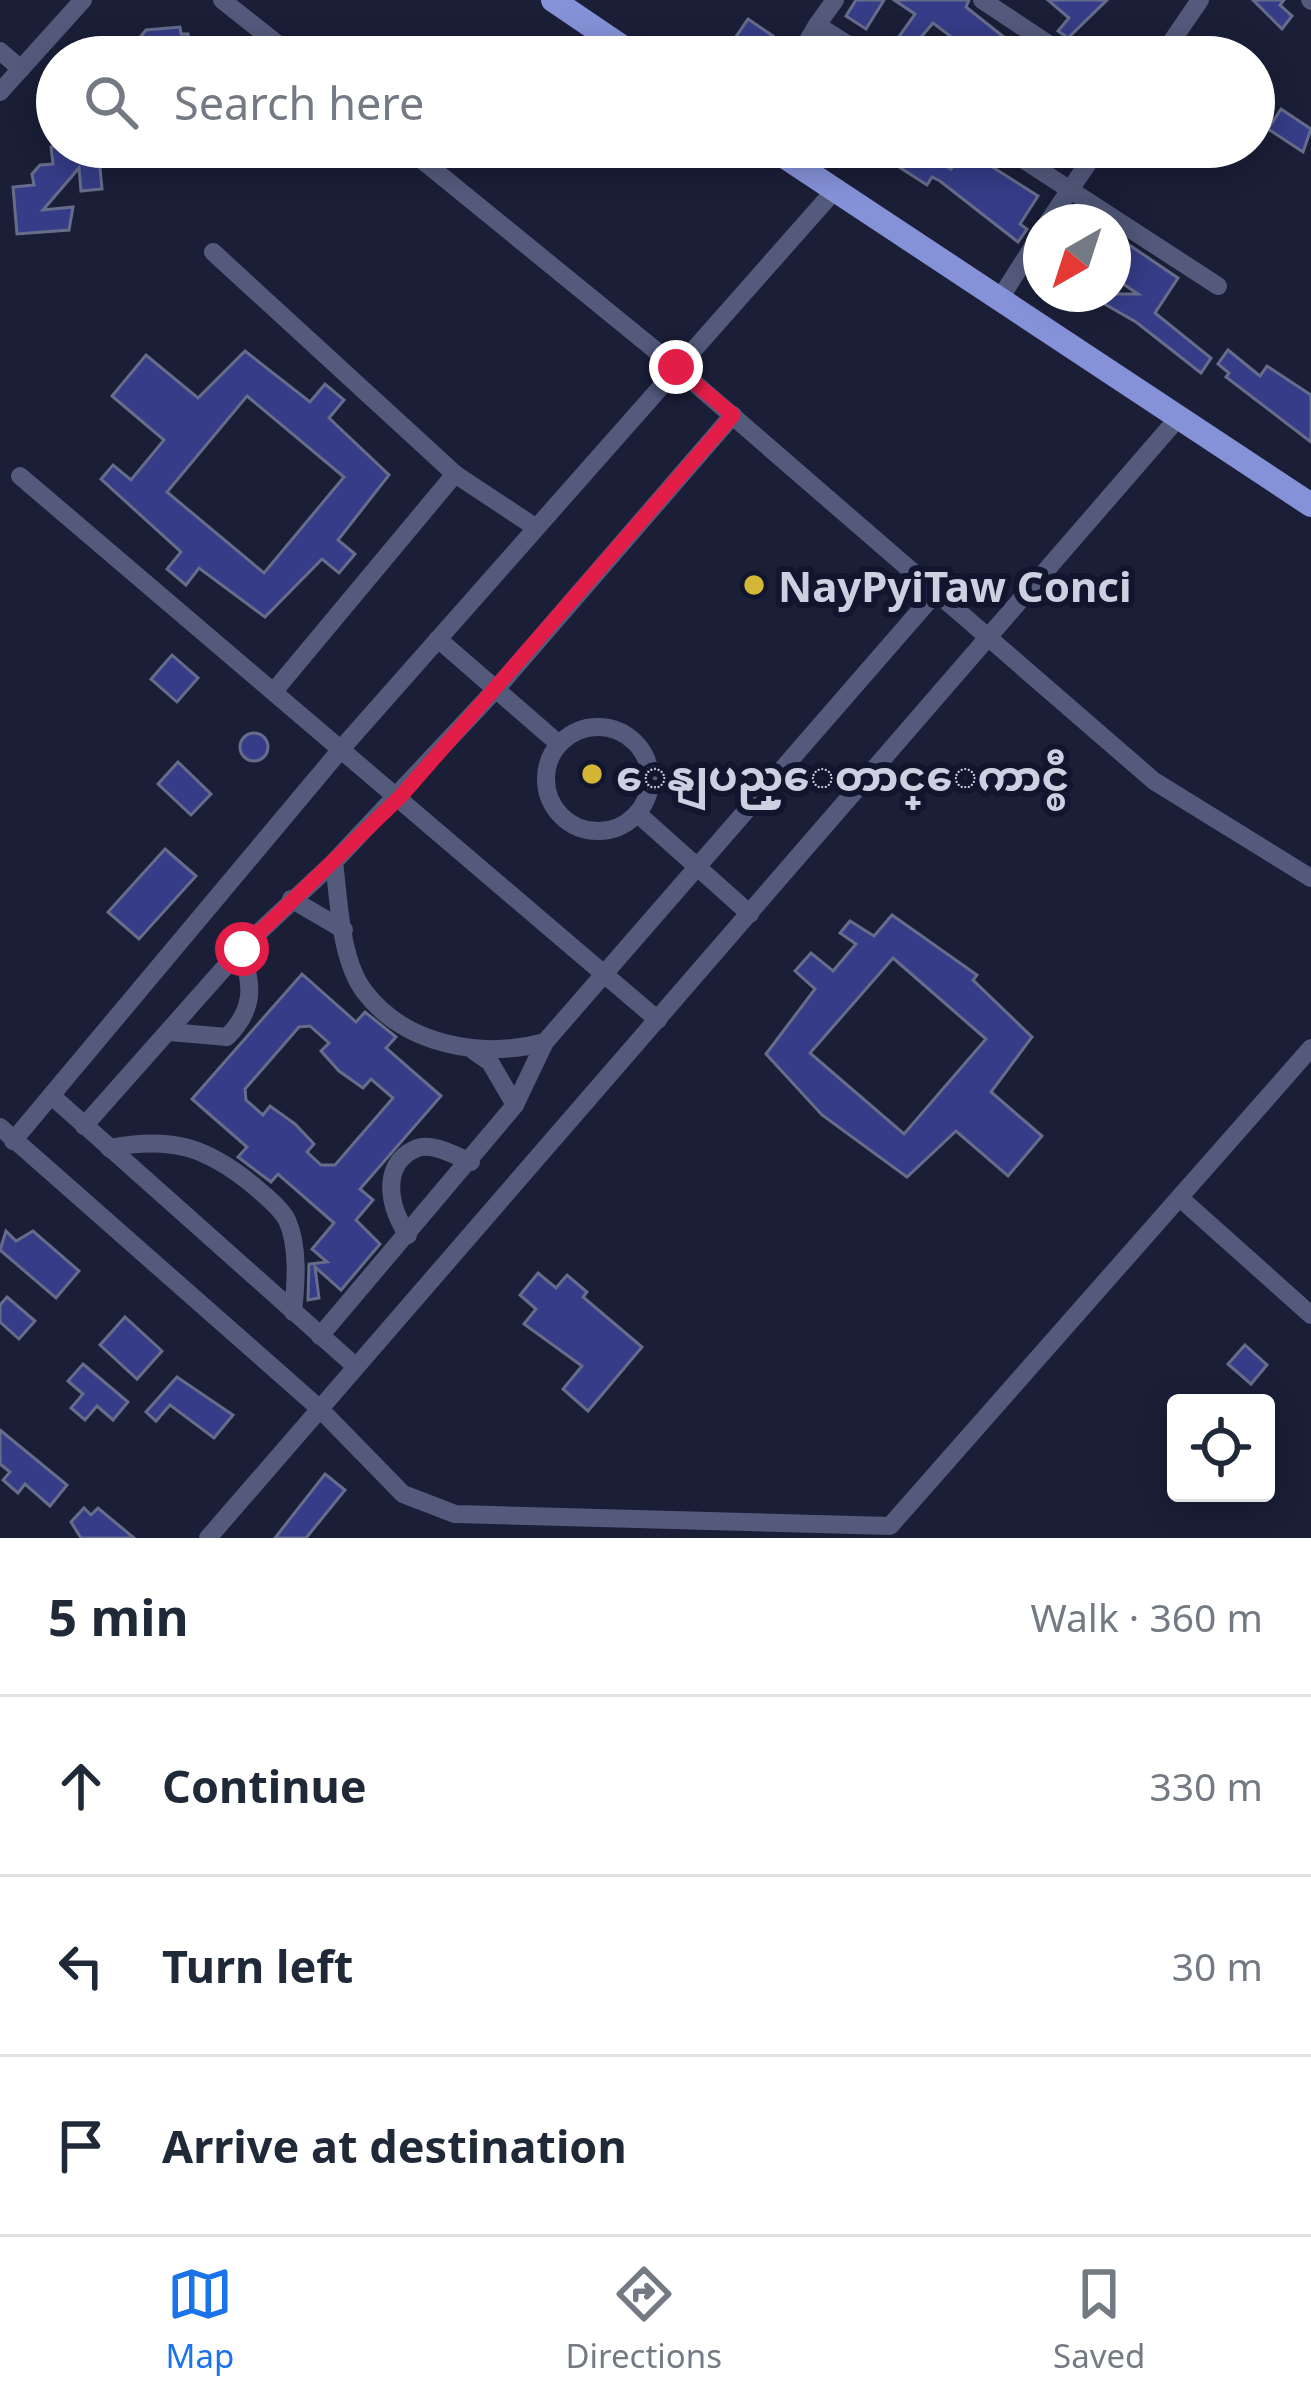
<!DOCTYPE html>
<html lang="en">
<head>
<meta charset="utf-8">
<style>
	:root { --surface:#fff; --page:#f2f2f3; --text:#1f2937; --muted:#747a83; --line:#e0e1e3; --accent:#1a73e8 }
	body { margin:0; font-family:"Noto Sans","Noto Sans Myanmar",sans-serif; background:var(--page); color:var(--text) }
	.controls { position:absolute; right:36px; bottom:36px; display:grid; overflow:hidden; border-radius:12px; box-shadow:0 6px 30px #0003 }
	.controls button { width:108px; height:108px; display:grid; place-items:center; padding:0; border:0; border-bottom:3px solid var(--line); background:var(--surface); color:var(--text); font:60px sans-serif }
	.compass { position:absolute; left:1023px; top:204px; width:108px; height:108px; border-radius:50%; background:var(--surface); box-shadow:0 6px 30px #0003; rotate:219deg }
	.stop { position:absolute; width:36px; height:36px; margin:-27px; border:9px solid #e11d48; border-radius:50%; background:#fff }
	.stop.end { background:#e11d48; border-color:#fff; box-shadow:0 3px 12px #0008 }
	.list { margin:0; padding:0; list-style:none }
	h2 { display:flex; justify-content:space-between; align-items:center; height:156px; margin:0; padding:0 48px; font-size:51px }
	h2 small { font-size:39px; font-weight:400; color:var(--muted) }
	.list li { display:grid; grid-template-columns:78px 1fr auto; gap:36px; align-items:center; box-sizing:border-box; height:180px; padding:0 48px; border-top:3px solid var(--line) }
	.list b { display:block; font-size:45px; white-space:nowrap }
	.list em { font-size:39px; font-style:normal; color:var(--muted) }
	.icon { flex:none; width:66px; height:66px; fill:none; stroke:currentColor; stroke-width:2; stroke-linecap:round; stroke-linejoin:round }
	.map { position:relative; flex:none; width:1311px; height:1538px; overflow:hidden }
	.search { position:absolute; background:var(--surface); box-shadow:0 6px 30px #0003; left:36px; right:36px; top:36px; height:132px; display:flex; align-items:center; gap:30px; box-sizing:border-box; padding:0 42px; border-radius:66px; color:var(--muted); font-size:45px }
	.sheet { height:696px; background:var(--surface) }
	nav { display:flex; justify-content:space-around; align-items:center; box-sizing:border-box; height:168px; border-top:3px solid var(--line); background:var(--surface); font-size:33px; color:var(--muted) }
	nav a { display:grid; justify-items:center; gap:6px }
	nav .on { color:var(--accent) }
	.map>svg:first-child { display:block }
	.building { fill:#363c87; stroke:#666d8b; stroke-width:3; fill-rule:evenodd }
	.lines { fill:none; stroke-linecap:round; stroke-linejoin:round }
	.minor { stroke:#535a7c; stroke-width:18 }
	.major { stroke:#8592d8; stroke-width:24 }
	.route { stroke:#e11d48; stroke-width:15 }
	.poi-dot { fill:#d3b635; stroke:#11152d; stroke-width:4.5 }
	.labels { text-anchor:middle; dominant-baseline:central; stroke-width:12; stroke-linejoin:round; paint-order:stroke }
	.poi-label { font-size:42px; font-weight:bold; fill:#ccd0e1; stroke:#11152d; text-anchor:start }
</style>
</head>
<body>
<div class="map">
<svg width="1311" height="1538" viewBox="0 0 1311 1538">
	<rect width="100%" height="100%" fill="#1a1e37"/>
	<g class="building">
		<path d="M856,0H884L866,29L846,16Z"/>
		<path d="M894,0H969L966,7L1029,57H984L975,50L970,57H947L957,41L933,23L904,57L891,48L915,14Z"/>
		<path d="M1048,0H1107L1068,38L1058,31L1069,18Z"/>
		<path d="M1253,0H1284L1280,5L1292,16L1282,29Z"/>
		<path d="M748,19L773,36L759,57L731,44Z"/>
		<path d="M180,27L181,34H188L190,57H143L141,36L146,30Z"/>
		<path d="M1281,109L1311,129L1303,152L1268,129Z"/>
		<path d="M51,147H98L102,189L81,191L79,168L43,210L73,207L69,230L17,234L13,187L34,185L32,174L40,165L53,164Z"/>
		<path d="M888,147H915L951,169L967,147L981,155L985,149L999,160L994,168L1038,196L1020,224L1027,229L1018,242L940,181L932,177L927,185L882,156Z"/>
		<path d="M1113,234L1178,278L1155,313L1211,358L1201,373L1136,322L1087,294H1138L1113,277Z"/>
		<path d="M1228,350L1260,376L1267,366L1311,395V442L1226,377L1229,373L1218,364Z"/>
		<path d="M245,351L310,402L325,384L344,400L329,418L389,475L338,540L355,554L339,573L322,559L265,617L199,568L186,585L167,569L181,552L101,479L113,465L131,480L164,440L112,396L146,355L198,398ZM247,396L344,477L264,573L167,492Z"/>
		<path d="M172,655L198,678L177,702L151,679Z"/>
		<circle cx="254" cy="747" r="14"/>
		<path d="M178,762L211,794L191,815L158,784Z"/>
		<path d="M165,849L196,876L139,939L108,912Z"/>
		<path d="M892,915L977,975L973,980L1032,1037L991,1092L1042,1136L1008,1176L956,1131L907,1177L822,1115L766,1054L815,989L795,971L811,953L833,971L856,944L840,933L850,921L874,936ZM893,958L986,1039L904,1134L810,1053Z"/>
		<path d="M302,974L356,1022L365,1012L396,1037L386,1048L441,1096L360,1189L373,1200L356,1220L380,1244L341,1290L315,1267L319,1298L308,1300L309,1264L327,1262L312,1249L334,1223L278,1174L271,1182L238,1157L247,1147L192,1099ZM310,1026L329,1043L321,1051L339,1071L363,1088L371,1079L393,1098L335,1165H321L307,1152L314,1144L295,1124L270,1106L263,1115L246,1100L245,1089L299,1027Z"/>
		<path d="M6,1231L16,1241L33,1231L79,1271L56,1298L0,1250Z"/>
		<path d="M538,1273L556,1288L567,1275L587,1292L583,1297L642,1347L588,1411L563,1389L582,1366L524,1324L536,1309L520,1295Z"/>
		<path d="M7,1297L35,1321L19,1339L0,1322V1305Z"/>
		<path d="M125,1317L162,1351L137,1379L100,1345Z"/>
		<path d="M1245,1345L1267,1365L1251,1384L1228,1364Z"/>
		<path d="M83,1364L128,1402L113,1420L97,1406L85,1420L71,1408L83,1394L68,1381Z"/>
		<path d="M177,1377L233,1415L214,1438L170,1405L156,1421L146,1412Z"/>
		<path d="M0,1430L67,1485L50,1506L25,1484L18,1493L3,1480L10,1472L0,1464Z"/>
		<path d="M325,1474L345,1490L306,1538H275Z"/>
		<path d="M84,1508L91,1515L98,1508L134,1538H81L71,1522Z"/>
	</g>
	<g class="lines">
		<g class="minor">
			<path d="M222,0L294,57"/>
			<path d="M835,0L817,25L868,57"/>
			<path d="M982,0L1068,57"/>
			<path d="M1310,0L1311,1"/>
			<path d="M0,51L21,69"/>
			<path d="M798,57L817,25"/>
			<path d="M1161,57L1200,0"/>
			<path d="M0,92L83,0"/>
			<path d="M406,147L676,367L1154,781L1311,878"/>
			<path d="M1004,147L1218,286"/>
			<path d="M1048,222L1099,147"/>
			<path d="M213,252L455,474L535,527"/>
			<path d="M999,300L1041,234"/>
			<path d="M733,415L497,688L334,862C339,900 340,959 364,991C405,1046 483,1059 545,1042L938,590"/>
			<path d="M20,476L658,1020"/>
			<path d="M438,639L559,744"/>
			<path d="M275,690L455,474"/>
			<circle cx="598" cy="779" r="52"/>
			<path d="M638,814L750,914"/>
			<path d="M291,899L344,930"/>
			<path d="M170,1032L227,1037C255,1009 253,985 241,949"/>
			<path d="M474,1051L490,1062L515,1105"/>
			<path d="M53,1097L354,1365"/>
			<path d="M84,1126L241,949L334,862"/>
			<path d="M0,1127L320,1409L403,1494L455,1514L890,1526L1311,1048"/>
			<path d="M13,1141L342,748L834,191"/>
			<path d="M109,1148C170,1136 206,1146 254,1186C264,1195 280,1207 287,1220C299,1246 296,1284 293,1312"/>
			<path d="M1180,1198L1311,1315"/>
			<path d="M408,1235C390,1211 379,1165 415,1149C431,1141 456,1156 471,1162"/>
			<path d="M320,1336L515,1105L545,1042"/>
			<path d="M208,1538L1178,418"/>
		</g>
		<g class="major">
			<path d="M553,0L637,57"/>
			<path d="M770,147L1311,505"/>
		</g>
	</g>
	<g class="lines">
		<path class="route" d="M242,949L401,796L733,415L676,367"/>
	</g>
	<g class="poi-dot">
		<circle cx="754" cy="585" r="12"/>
		<circle cx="592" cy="774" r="12"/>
	</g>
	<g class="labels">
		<g class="poi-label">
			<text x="778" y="585">NayPyiTaw Conci</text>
			<text x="616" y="774">ေနျပည္ေတာင္ေကာင္စီ</text>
		</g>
	</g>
</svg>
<div class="controls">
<button><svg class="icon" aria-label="locate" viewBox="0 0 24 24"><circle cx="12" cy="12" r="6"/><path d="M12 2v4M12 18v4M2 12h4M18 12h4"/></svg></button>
</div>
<svg class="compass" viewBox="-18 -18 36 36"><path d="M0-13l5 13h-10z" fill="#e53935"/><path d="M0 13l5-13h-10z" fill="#747a83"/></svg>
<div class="stop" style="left:242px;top:949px"></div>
<div class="stop end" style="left:676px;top:367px"></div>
<div class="search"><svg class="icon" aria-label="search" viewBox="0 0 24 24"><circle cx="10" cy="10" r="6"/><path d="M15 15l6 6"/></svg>Search here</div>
</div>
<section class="sheet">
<h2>5 min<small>Walk · 360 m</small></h2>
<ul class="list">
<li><svg class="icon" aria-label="ahead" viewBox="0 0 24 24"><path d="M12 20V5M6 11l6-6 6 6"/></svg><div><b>Continue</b></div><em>330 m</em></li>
<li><svg class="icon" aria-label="left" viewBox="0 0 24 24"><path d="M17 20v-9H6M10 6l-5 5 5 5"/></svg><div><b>Turn left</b></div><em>30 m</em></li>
<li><svg class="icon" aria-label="arrive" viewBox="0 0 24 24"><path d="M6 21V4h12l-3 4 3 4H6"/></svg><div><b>Arrive at destination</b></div></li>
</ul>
</section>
<nav>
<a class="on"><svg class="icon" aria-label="map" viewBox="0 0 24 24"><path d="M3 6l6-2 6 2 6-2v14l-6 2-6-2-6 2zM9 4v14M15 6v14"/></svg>Map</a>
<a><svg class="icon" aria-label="directions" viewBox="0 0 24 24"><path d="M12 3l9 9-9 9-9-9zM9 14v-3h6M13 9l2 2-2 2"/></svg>Directions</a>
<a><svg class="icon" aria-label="saved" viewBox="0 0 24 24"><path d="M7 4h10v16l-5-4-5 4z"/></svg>Saved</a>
</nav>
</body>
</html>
